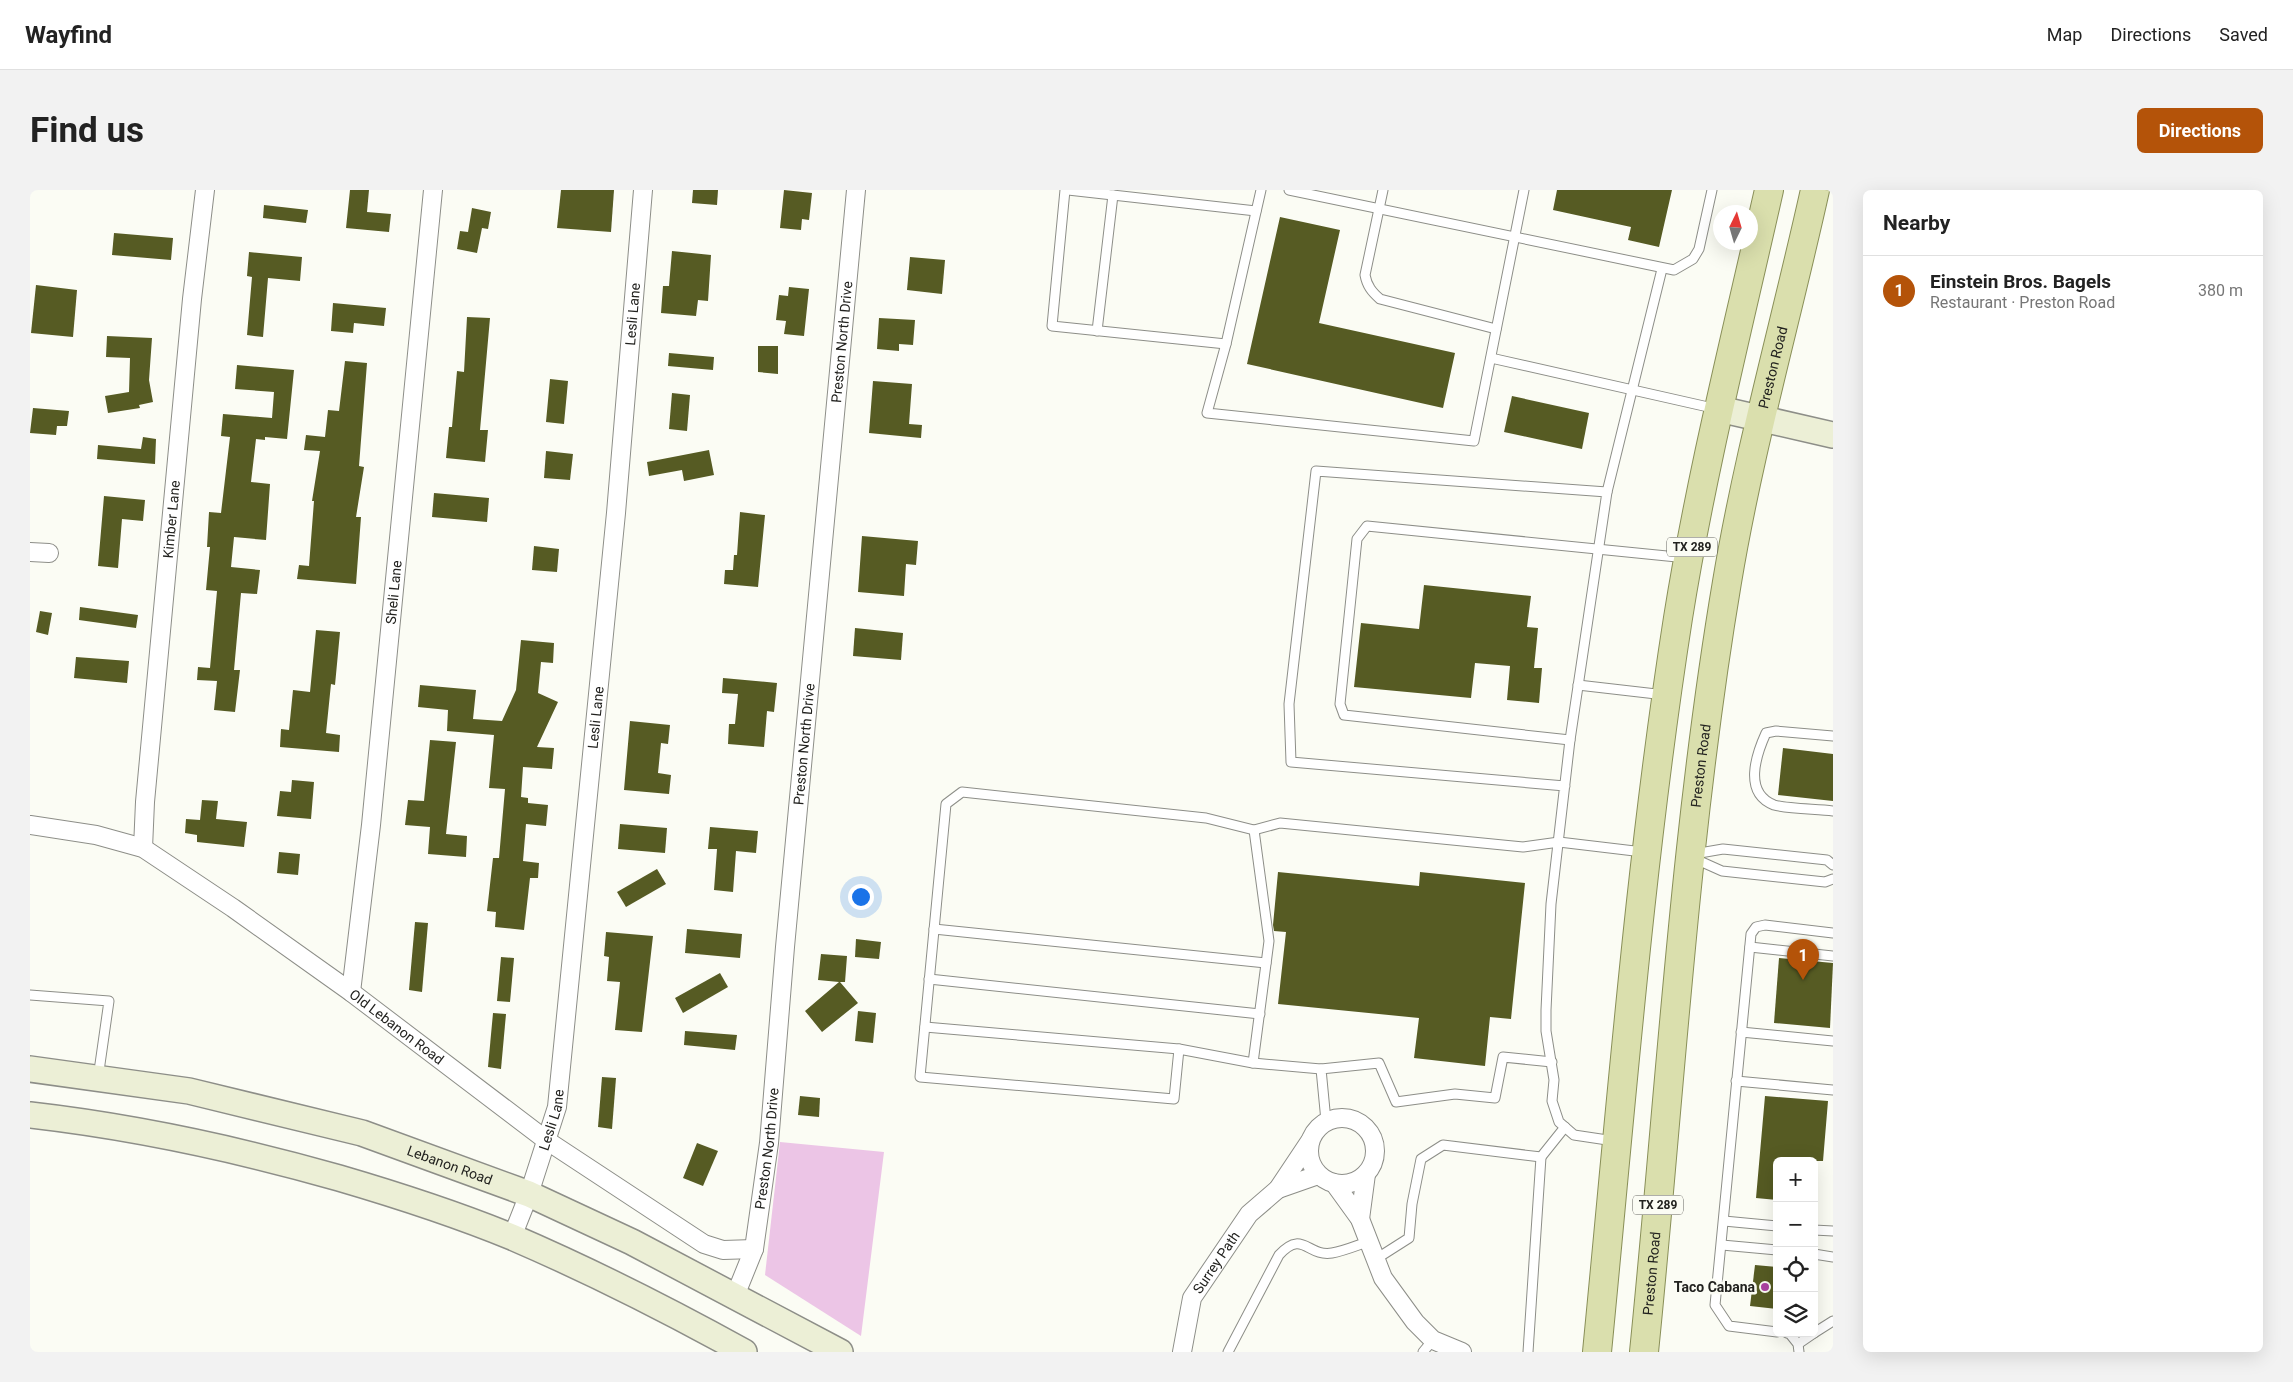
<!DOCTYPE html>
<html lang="en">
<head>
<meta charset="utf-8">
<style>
	:root { --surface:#fff; --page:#f2f2f2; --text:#222; --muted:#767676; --line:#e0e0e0; --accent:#b45309 }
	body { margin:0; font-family:Roboto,sans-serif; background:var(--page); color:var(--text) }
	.controls { position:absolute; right:15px; bottom:15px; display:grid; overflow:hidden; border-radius:8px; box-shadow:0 5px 20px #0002 }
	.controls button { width:45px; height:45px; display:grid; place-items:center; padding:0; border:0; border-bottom:1px solid var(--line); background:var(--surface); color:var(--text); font:25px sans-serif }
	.compass { position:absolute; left:1683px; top:15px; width:45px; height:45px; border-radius:50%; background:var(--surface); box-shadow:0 5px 20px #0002; rotate:5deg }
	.you { position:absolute; left:830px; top:706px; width:18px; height:18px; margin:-12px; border:4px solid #fff; border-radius:50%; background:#1a73e8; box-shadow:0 0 0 8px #1a73e833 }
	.badge { display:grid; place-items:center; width:32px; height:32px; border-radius:50%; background:var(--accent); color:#fff; font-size:16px; font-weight:700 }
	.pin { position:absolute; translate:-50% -41px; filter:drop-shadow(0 1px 2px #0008) }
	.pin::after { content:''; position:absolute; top:26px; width:18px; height:15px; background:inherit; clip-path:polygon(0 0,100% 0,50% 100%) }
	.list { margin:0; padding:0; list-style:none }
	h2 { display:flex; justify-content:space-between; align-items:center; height:65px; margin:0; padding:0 20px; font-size:21px }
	h2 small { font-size:16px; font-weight:400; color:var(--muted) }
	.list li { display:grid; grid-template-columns:32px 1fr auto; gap:15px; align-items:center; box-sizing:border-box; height:70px; padding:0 20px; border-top:1px solid var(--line) }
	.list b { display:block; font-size:19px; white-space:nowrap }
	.list p { margin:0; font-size:16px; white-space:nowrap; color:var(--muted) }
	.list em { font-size:16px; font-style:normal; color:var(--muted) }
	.icon { flex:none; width:28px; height:28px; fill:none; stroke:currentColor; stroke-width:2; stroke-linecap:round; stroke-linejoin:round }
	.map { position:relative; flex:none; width:1803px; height:1162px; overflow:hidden; border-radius:8px }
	header { display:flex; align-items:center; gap:30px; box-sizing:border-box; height:70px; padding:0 25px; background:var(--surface); border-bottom:1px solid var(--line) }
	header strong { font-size:24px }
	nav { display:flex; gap:28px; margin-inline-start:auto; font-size:18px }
	.intro { display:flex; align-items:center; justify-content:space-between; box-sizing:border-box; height:120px; padding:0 30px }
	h1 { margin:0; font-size:35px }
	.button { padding:12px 22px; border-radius:8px; background:var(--accent); color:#fff; font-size:18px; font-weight:700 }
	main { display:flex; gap:30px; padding:0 30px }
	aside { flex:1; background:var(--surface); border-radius:8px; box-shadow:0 5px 20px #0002 }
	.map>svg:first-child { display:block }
	.green { fill:#ecc5e6 }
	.building { fill:#565b23 }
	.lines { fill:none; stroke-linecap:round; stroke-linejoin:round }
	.lane-casing { stroke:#8d8e88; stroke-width:11 }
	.street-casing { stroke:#8d8e88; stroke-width:20 }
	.secondary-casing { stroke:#8d8e88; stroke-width:28 }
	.primary-casing { stroke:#898f58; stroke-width:30 }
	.lane { stroke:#fff; stroke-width:9 }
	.street { stroke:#fff; stroke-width:18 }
	.secondary { stroke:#ecefd6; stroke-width:25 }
	.primary { stroke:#dadfad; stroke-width:28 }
	.poi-dot { fill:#ac42a2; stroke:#fbfcf4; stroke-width:2 }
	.labels { text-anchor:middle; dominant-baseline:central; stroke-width:5; stroke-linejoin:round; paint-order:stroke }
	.shield { fill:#fbfcf4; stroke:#63635f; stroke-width:1 }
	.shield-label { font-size:12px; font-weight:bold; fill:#22221f }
	.street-label { font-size:14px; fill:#22221f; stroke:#fbfcf4 }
	.poi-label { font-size:14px; font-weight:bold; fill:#22221f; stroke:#fbfcf4; text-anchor:end }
</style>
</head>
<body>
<header>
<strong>Wayfind</strong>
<nav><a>Map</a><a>Directions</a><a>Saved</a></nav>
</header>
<div class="intro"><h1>Find us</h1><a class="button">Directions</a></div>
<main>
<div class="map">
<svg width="1803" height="1162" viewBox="0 0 1803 1162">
	<rect width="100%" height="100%" fill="#fbfcf4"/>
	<path class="green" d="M750,952L854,962L831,1146L735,1085Z"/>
	<g class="building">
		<path d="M320,0H339L337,22L361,24L359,42L316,38Z"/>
		<path d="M531,0H584L581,42L527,38Z"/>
		<path d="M663,0H688L687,15L662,13Z"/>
		<path d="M754,0L782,3L779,30L772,29L771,40L750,38Z"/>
		<path d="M1527,0H1642L1629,57L1598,50L1601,37L1523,20Z"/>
		<path d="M234,15L278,20L276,33L233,28Z"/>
		<path d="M442,18L461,22L458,39L452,38L447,63L427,59L430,41L438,42Z"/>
		<path d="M1250,27L1310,40L1289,133L1425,163L1413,218L1217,174Z"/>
		<path d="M84,43L143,48L141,70L82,65Z"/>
		<path d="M642,61L681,65L678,111L668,110L666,126L631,123L633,96H639Z"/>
		<path d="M219,62L272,67L270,91L238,88L233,147L217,145L222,87L217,86Z"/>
		<path d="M880,67L915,70L912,104L877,100Z"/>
		<path d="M6,95L47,100L43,147L1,143Z"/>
		<path d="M759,97L779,99L774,146L754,144L756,131L746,130L749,105L758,106Z"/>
		<path d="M303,113L356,118L354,136L324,133L323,143L301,141Z"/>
		<path d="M437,127L460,128L450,240H458L455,272L416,268L419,237H422L427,181L434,182Z"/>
		<path d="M849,128L885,130L883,155L869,154V161L847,159Z"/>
		<path d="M77,146L122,148L119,190L123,212L109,215L110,218L78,223L75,206L99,202L100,168L76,167Z"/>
		<path d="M728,156H748V184L728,182Z"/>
		<path d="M639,163L684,167L683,180L638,176Z"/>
		<path d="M315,171L337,173L329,276L334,277L326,327H331L326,394L267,389L269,375L279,376L284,311H282L290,261L274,260L276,245L295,247L298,220L309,221Z"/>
		<path d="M207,175L264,180L257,249L235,247V250L226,249L221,292L240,294L236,350L204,347L201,377L230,380L227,404L211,403L204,480H210L205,522L184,520L187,491L167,490L168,477L180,478L187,401L176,400L180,357H177L179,322L191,323L200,247L191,246L193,224L242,228L244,202L205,199Z"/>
		<path d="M520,189L538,191L534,234L516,232Z"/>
		<path d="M843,191L882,194L879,234L892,235L891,248L839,243Z"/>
		<path d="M642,203L660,205L657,241L639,239Z"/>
		<path d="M1482,206L1559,223L1552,259L1474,242Z"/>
		<path d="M3,218L39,221L37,236H27L26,245L0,243Z"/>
		<path d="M113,247L126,249L125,274L67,269L68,255L111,259Z"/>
		<path d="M679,260L684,285L654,291L652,280L619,286L617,272Z"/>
		<path d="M516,261L543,264L540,290L514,288Z"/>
		<path d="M404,303L459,308L457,332L402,327Z"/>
		<path d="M74,306L115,310L113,331L92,329L88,378L68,376Z"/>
		<path d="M710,322L735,325L728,397L694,394L695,380H703L704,365H707Z"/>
		<path d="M832,346L888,351L886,375L876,374L874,406L828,402Z"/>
		<path d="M504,356L529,359L527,382L502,380Z"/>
		<path d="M1394,395L1501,406L1497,437L1508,438L1504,478H1512L1509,513L1477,510L1480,476L1445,473L1441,508L1324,497L1331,433L1389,439Z"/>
		<path d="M50,417L108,425L106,438L49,430Z"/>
		<path d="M10,421L22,423L18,445L6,442Z"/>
		<path d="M825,438L873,443L871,470L823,466Z"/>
		<path d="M286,440L310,442L305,495L301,494L296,543L310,545L309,562L250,557L251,539L259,540L263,500L280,502Z"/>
		<path d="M491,450L524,453L523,473L511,472L508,503L528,512L507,557L524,558L522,579L493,577L491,607L498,608V613L518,615L516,636L496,634L493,671L509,673L508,688H500L494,740L465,737L466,722L457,721L463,668H469L475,599L459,598L464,545L417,541L418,520L388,517L390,495L446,500L443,529L472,531L486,500Z"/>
		<path d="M46,467L99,471L97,493L44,488Z"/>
		<path d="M693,488L747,493L744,522L737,521L734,557L698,554L699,534H705L708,504L692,503Z"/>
		<path d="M600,531L640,535L638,554L631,553L628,583L641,585L639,604L594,600Z"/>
		<path d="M400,550L426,552L416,644L437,646L436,667L398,664L400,637L375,635L378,610L394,611Z"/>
		<path d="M1753,558L1803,564V611L1748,605Z"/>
		<path d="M262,590L284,592L281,629L247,626L250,601L261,602Z"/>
		<path d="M172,610L188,611L186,629L217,632L214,657L167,652V645L155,643L156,629L170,630Z"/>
		<path d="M590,634L637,638L635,663L588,659Z"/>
		<path d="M680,637L728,641L726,663L706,661L703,702L684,700L687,659H678Z"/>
		<path d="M249,662L270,664L268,685L247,683Z"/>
		<path d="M627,679L636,694L596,717L587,702Z"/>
		<path d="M1248,682L1389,696L1390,682L1495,693L1481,829L1460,827L1455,876L1384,868L1389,828L1248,814L1256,742L1244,741L1243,735Z"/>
		<path d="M385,732L398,733L392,802L379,800Z"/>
		<path d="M657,739L712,744L710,768L655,763Z"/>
		<path d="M576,742L623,746L612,842L585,840L590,792L577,791L579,767L574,766Z"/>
		<path d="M826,749L851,752L849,769L825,767Z"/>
		<path d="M791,764L817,766L815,792H810L828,813L792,842L775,821L809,792L788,790Z"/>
		<path d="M471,767L484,768L480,812L467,811Z"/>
		<path d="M1749,768L1803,773L1800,838L1744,833Z"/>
		<path d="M690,783L698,797L653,823L645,808Z"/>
		<path d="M828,821L846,823L843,853L825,851Z"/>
		<path d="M463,823L476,824L471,879L458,877Z"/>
		<path d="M655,841L707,845L705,860L654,855Z"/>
		<path d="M572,887L586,888L582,939L568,937Z"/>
		<path d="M770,906L790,908L789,927L768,925Z"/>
		<path d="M1735,906L1798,911L1793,971H1747V1010L1726,1008Z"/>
		<path d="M667,953L688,961L673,996L653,988Z"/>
		<path d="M1725,1075L1747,1077V1119L1720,1116Z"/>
	</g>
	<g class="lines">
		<g class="lane-casing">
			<g id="lane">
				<path d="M1035,0L1022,136L1196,154"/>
				<path d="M1038,0L1226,21"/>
				<path d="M1231,0L1196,154L1177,223L1444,251L1494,0"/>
				<path d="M1259,0L1644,80L1663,69L1669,59L1682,0"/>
				<path d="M1353,0L1335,85C1337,96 1342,102 1350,109L1466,139"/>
				<path d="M1067,141L1083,5"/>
				<path d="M1461,168L1687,219"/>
				<path d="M1577,302L1632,79"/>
				<path d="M1548,495L1635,505"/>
				<path d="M1803,546L1746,541L1736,543C1726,565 1713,603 1744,615C1757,619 1788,619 1803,621"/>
				<path d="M1540,550L1314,525L1310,514L1327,349L1337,336L1657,368"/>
				<path d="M1535,596L1261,572L1259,514L1286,281L1577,302L1540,550L1521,714L1516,820V841L1524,890L1522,911L1529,932L1544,945L1584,951"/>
				<path d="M1224,640L1176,628L932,602L916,614L890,887L1144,909L1149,859L1223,873L1291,879"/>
				<path d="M1664,664L1693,659L1797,670L1803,675"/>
				<path d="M1663,668L1692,681L1795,692L1803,689"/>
				<path d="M904,739L1236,773"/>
				<path d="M1720,757L1803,766"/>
				<path d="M899,789L1230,824"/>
				<path d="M0,805L79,811L68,888"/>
				<path d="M895,837L1149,859"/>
				<path d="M1711,842L1803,851"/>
				<path d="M1223,873L1239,751L1224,640L1250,633L1493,657L1529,652L1613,662"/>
				<path d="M1706,891L1803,900"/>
				<path d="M1296,931L1291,879L1349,873L1366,912L1425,904L1465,908L1473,867L1522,872"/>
				<path d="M1694,1031L1747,1036"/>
				<path d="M1784,1040L1803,1041"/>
				<path d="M1692,1055L1747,1060"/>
				<path d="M1784,1064L1803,1067"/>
				<path d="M1346,1069L1379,1048L1382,1014L1391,969L1413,955L1511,967L1535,937"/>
				<path d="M1747,1142L1699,1136L1685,1115L1721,744L1726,737L1735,735L1803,743"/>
				<path d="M1757,1143L1760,1144L1768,1154L1769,1162"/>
				<path d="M1784,1143L1803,1131"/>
				<path d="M1768,1154L1784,1143"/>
				<path d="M1198,1162L1249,1065C1273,1039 1277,1067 1302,1063C1314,1061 1328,1055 1340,1051"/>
				<path d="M1393,1162L1403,1150"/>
				<path d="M1498,1162L1511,967"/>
			</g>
		</g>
		<g class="street-casing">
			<g id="street">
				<path d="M0,362L19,363"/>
				<path id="s1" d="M0,635L66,645L113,658L203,718L321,802L516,950L674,1054L693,1060L724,1059"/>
				<path id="s2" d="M113,658L115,612L162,109L175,0"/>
				<path id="s3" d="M321,802L341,635L403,0"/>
				<circle cx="1312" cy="961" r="33"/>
				<path d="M1304,993L1330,1029L1353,1088L1385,1132L1403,1150L1432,1162"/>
				<path d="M1248,999L1288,985"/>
				<path d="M1330,1029L1336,984"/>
				<path id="s4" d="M482,1047L499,1004L527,917L586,323L613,0"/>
				<path id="s5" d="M705,1106L724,1059L739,953L755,757L826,0"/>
				<path id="s6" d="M1152,1162L1162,1108L1219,1024L1248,999L1280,951"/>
			</g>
		</g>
		<g class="secondary-casing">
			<g id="secondary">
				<path d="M1689,219L1803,245"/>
				<path id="s7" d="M0,879L159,901L332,943L499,1004L602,1052L810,1162"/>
				<path d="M0,925C105,937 207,959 309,988C367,1005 426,1024 482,1047C561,1081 638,1120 714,1162"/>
			</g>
		</g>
		<g class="primary-casing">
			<g id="primary">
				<path d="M1567,1162C1591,917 1610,671 1648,428C1671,284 1707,142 1739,0"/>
				<path id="s8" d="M1614,1162C1640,905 1654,647 1697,392C1719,260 1756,131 1785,0"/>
			</g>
		</g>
		<use href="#lane" class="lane"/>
		<use href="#street" class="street"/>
		<use href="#secondary" class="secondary"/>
		<use href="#primary" class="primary"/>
	</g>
	<circle class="poi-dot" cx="1735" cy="1097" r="5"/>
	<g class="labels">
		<g class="shield">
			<rect x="1637" y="347.5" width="50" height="19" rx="4"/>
			<rect x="1603" y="1005.5" width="50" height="19" rx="4"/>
		</g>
		<g class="shield-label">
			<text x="1662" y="357">TX 289</text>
			<text x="1628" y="1015">TX 289</text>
		</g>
		<g class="street-label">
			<text stroke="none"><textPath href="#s4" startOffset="934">Lesli Lane</textPath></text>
			<text stroke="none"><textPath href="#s5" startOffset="962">Preston North Drive</textPath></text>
			<text stroke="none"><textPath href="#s8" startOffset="994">Preston Road</textPath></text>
			<text stroke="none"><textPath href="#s2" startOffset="330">Kimber Lane</textPath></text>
			<text stroke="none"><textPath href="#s3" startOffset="402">Sheli Lane</textPath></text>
			<text stroke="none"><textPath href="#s4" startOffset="529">Lesli Lane</textPath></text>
			<text stroke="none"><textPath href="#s5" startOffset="558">Preston North Drive</textPath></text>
			<text stroke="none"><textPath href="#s8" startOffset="589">Preston Road</textPath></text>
			<text stroke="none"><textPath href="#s1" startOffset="426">Old Lebanon Road</textPath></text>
			<text stroke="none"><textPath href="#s4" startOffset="124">Lesli Lane</textPath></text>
			<text stroke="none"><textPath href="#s5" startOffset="152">Preston North Drive</textPath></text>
			<text stroke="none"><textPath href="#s7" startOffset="432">Lebanon Road</textPath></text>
			<text stroke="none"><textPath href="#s6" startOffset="98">Surrey Path</textPath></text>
			<text stroke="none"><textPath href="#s8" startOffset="79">Preston Road</textPath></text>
		</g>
		<g class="poi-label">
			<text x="1725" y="1097">Taco Cabana</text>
		</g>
	</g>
</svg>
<div class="controls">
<button>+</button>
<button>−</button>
<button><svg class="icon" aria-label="locate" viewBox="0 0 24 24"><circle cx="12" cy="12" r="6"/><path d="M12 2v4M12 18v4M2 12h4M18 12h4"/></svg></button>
<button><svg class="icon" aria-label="layers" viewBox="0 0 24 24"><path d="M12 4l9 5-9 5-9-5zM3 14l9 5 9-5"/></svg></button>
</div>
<svg class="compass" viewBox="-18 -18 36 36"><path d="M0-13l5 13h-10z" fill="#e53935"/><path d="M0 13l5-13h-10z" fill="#767676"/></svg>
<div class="you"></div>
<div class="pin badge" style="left:1773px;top:790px">1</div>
</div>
<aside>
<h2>Nearby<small></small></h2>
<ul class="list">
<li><span class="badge">1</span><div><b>Einstein Bros. Bagels</b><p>Restaurant · Preston Road</p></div><em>380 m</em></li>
</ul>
</aside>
</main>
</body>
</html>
